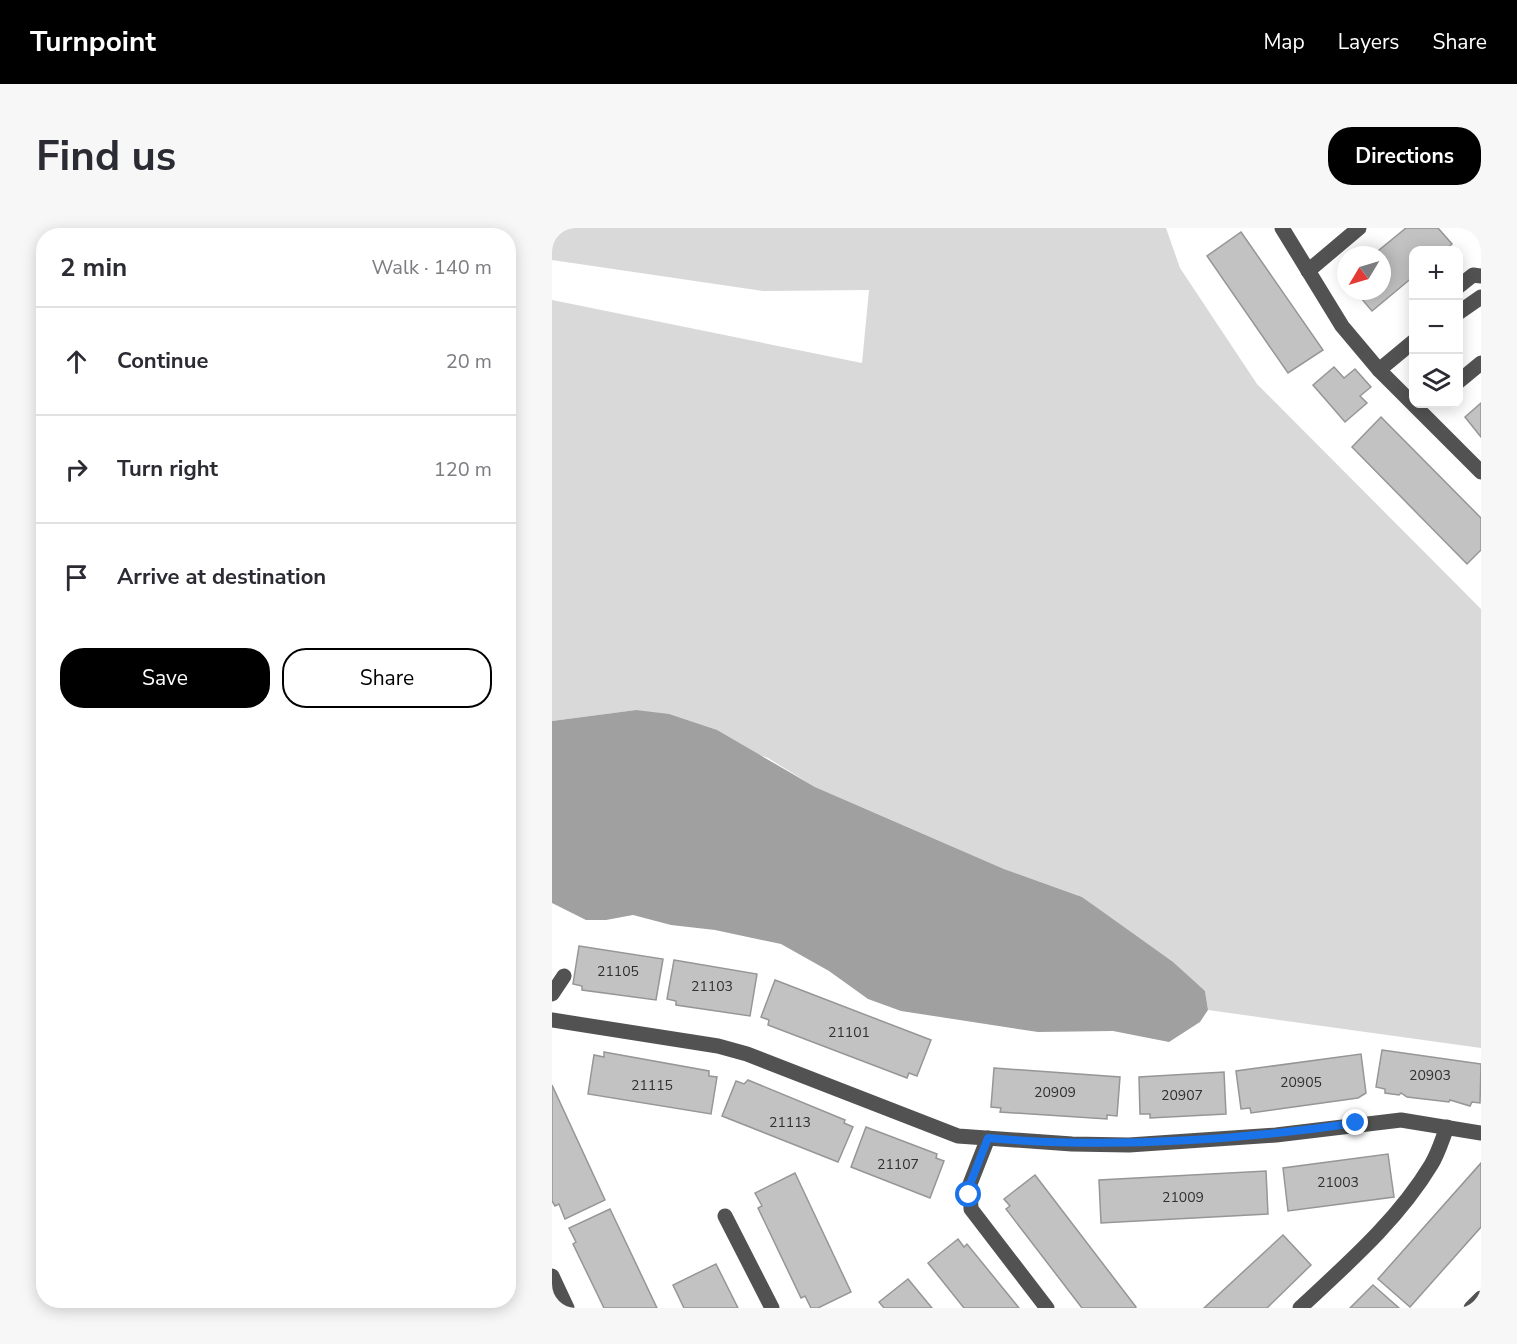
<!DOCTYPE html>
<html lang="en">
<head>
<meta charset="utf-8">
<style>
	:root { --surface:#fff; --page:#f7f7f7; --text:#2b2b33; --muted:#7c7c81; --line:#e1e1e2; --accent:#000 }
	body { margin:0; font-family:"Nunito Sans",sans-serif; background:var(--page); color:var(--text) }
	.controls { position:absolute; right:18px; top:18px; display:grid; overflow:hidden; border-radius:12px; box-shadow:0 3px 15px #0003 }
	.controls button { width:54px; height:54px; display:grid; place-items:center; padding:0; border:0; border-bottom:2px solid var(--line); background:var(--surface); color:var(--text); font:30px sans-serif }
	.compass { position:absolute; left:785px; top:18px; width:54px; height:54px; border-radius:50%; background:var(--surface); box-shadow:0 3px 15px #0003; rotate:232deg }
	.stop { position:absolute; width:18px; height:18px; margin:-14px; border:4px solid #1a73e8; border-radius:50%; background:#fff }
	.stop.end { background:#1a73e8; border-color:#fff; box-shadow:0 2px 6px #0008 }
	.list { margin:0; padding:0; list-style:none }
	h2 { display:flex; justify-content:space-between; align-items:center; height:78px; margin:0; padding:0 24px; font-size:26px }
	h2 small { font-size:20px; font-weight:400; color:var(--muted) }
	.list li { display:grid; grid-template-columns:39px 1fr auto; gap:18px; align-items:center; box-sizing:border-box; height:108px; padding:0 24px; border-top:2px solid var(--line) }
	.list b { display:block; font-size:22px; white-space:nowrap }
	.list em { font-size:20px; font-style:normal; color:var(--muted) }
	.actions { display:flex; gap:12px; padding:18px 24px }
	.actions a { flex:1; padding:14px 0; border:2px solid var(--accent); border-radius:24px; text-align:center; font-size:21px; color:var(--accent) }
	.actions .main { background:var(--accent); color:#fff }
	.icon { flex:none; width:33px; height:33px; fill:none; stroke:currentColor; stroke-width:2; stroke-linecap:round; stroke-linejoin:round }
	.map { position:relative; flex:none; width:929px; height:1080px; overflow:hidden; border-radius:24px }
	header { display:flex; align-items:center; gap:36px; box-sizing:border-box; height:84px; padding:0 30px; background:var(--accent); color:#fff }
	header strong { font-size:28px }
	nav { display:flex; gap:33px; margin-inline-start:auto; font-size:21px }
	.intro { display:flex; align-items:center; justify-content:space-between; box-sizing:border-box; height:144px; padding:0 36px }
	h1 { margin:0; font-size:42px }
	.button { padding:15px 27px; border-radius:24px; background:var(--accent); color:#fff; font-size:21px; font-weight:700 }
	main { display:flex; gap:36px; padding:0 36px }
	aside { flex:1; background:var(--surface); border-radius:24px; box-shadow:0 3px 15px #0003 }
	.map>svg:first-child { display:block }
	.green { fill:#d9d9d9 }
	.water { fill:#a0a0a0 }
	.building { fill:#c2c2c2; stroke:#969696; stroke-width:1.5 }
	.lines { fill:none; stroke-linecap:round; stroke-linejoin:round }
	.minor { stroke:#525252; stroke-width:15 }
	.route { stroke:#1a73e8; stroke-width:8 }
	.labels { text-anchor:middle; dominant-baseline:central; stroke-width:6; stroke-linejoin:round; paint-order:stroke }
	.number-label { font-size:14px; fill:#303030 }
</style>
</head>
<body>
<header>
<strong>Turnpoint</strong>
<nav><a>Map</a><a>Layers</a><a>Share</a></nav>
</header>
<div class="intro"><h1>Find us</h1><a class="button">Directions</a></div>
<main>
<aside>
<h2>2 min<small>Walk · 140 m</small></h2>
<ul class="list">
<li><svg class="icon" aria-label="ahead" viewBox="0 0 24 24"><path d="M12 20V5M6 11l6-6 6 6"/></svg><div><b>Continue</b></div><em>20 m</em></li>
<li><svg class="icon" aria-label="right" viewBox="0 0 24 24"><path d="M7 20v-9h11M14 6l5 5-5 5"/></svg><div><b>Turn right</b></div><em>120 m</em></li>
<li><svg class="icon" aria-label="arrive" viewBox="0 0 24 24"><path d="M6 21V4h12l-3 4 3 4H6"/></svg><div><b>Arrive at destination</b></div></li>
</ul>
<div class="actions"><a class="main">Save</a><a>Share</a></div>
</aside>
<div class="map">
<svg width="929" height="1080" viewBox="0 0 929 1080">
	<rect width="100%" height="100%" fill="#fff"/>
	<path class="green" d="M0,0H614L628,40L705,156L929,381V820L656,782L653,763L530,669L452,641L263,559L216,530L84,482L0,493V72L310,135L317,62L211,63L0,32Z"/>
	<path class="water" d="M84,482L117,486L165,502L263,559L452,641L530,669L621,734L653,763L656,782L648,794L617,814L561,803L486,804L349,783L316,771L277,743L229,716L163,702L119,697L81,687L54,692H34L0,675V493Z"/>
	<g class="building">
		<path d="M854,0H886L900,16L893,22H862V48L820,83L803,63H830V27H821Z"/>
		<path d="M689,4L771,122L736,145L655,28Z"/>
		<path d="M782,139L792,150L803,141L819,159L808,168L815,175L793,194L761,157Z"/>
		<path d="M929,175V209L913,189Z"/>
		<path d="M829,189L929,290V322L915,336L800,219Z"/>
		<path d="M27,718L111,731L104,772L30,762V758L21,756Z"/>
		<path d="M122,732L205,746L198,788L124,777V773L115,771Z"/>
		<path d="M223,752L379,812L365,848L357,845L355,850L216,797L217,792L209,789Z"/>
		<path d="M830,822L929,836L928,875L920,874L918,878L898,872L897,874L855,869L849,865L847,867L833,865V861L824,859Z"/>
		<path d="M52,824L157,843V848L165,849L159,886L36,866L42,827L52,829Z"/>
		<path d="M809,826L814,865L806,870L699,885L698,880L689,881L684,843Z"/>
		<path d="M442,840L568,849L565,888L555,887V891L448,884L449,880L439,879Z"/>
		<path d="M672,844L674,886L598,890V886H588L587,849Z"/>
		<path d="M196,852L293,892L292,895L301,899L286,934L170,888L184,853L192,856Z"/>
		<path d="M0,857L53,972L13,991L7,976L3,978L0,973Z"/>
		<path d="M314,899L385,926L384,930L392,933L378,970L299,939Z"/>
		<path d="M836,926L842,969L736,983L731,940Z"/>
		<path d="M929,935V999L858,1079L826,1051Z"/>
		<path d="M714,943L716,986L549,995L547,952Z"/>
		<path d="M243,945L299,1064L266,1080H259L253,1068L249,1070L206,980L210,978L203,965Z"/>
		<path d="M483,947L584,1079L583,1080H530L454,981L458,978L452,971Z"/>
		<path d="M58,981L105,1080H52L21,1016L24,1014L17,1000Z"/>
		<path d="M731,1007L759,1037L715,1080H652Z"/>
		<path d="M406,1011L412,1019L415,1016L467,1080H412L376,1035Z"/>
		<path d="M164,1036L186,1080H132L121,1057Z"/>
		<path d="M356,1051L380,1080H332L327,1074Z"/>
		<path d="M821,1057L847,1080H798Z"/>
	</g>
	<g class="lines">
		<g class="minor">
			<path d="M730,0L790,98L827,142L929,244"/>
			<path d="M756,43L807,0"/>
			<path d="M906,59L921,47L929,48"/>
			<path d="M906,85L929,69"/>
			<path d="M827,142L862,113"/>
			<path d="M906,154L929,135"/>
			<path d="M0,766L12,748"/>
			<path d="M0,792L166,818L195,826L406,908L520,916L577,917L724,907L849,892L929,905"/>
			<path d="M436,910L418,956L419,981L495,1080"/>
			<path d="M173,988L220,1080"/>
			<path d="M0,1048L15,1080"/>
			<path d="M748,1080C794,1037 846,992 879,937C886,926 890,912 895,899"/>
			<path d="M919,1080L929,1070"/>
		</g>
	</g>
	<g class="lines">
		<path class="route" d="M417,967L418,956L436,910C560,921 681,913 804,895"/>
	</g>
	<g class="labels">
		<g class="number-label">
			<text x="66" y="743">21105</text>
			<text x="160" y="758">21103</text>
			<text x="297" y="804">21101</text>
			<text x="878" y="847">20903</text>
			<text x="749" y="854">20905</text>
			<text x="100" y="857">21115</text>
			<text x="503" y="864">20909</text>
			<text x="630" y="867">20907</text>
			<text x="238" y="894">21113</text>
			<text x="346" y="936">21107</text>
			<text x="786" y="954">21003</text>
			<text x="631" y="969">21009</text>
		</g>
	</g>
</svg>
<div class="controls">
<button>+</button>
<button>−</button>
<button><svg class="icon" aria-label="layers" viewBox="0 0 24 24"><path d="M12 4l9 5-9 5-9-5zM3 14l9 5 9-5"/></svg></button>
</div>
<svg class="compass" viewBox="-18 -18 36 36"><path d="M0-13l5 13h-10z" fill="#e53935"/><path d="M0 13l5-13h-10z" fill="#7c7c81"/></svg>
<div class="stop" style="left:417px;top:967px"></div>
<div class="stop end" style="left:804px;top:895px"></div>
</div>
</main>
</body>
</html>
